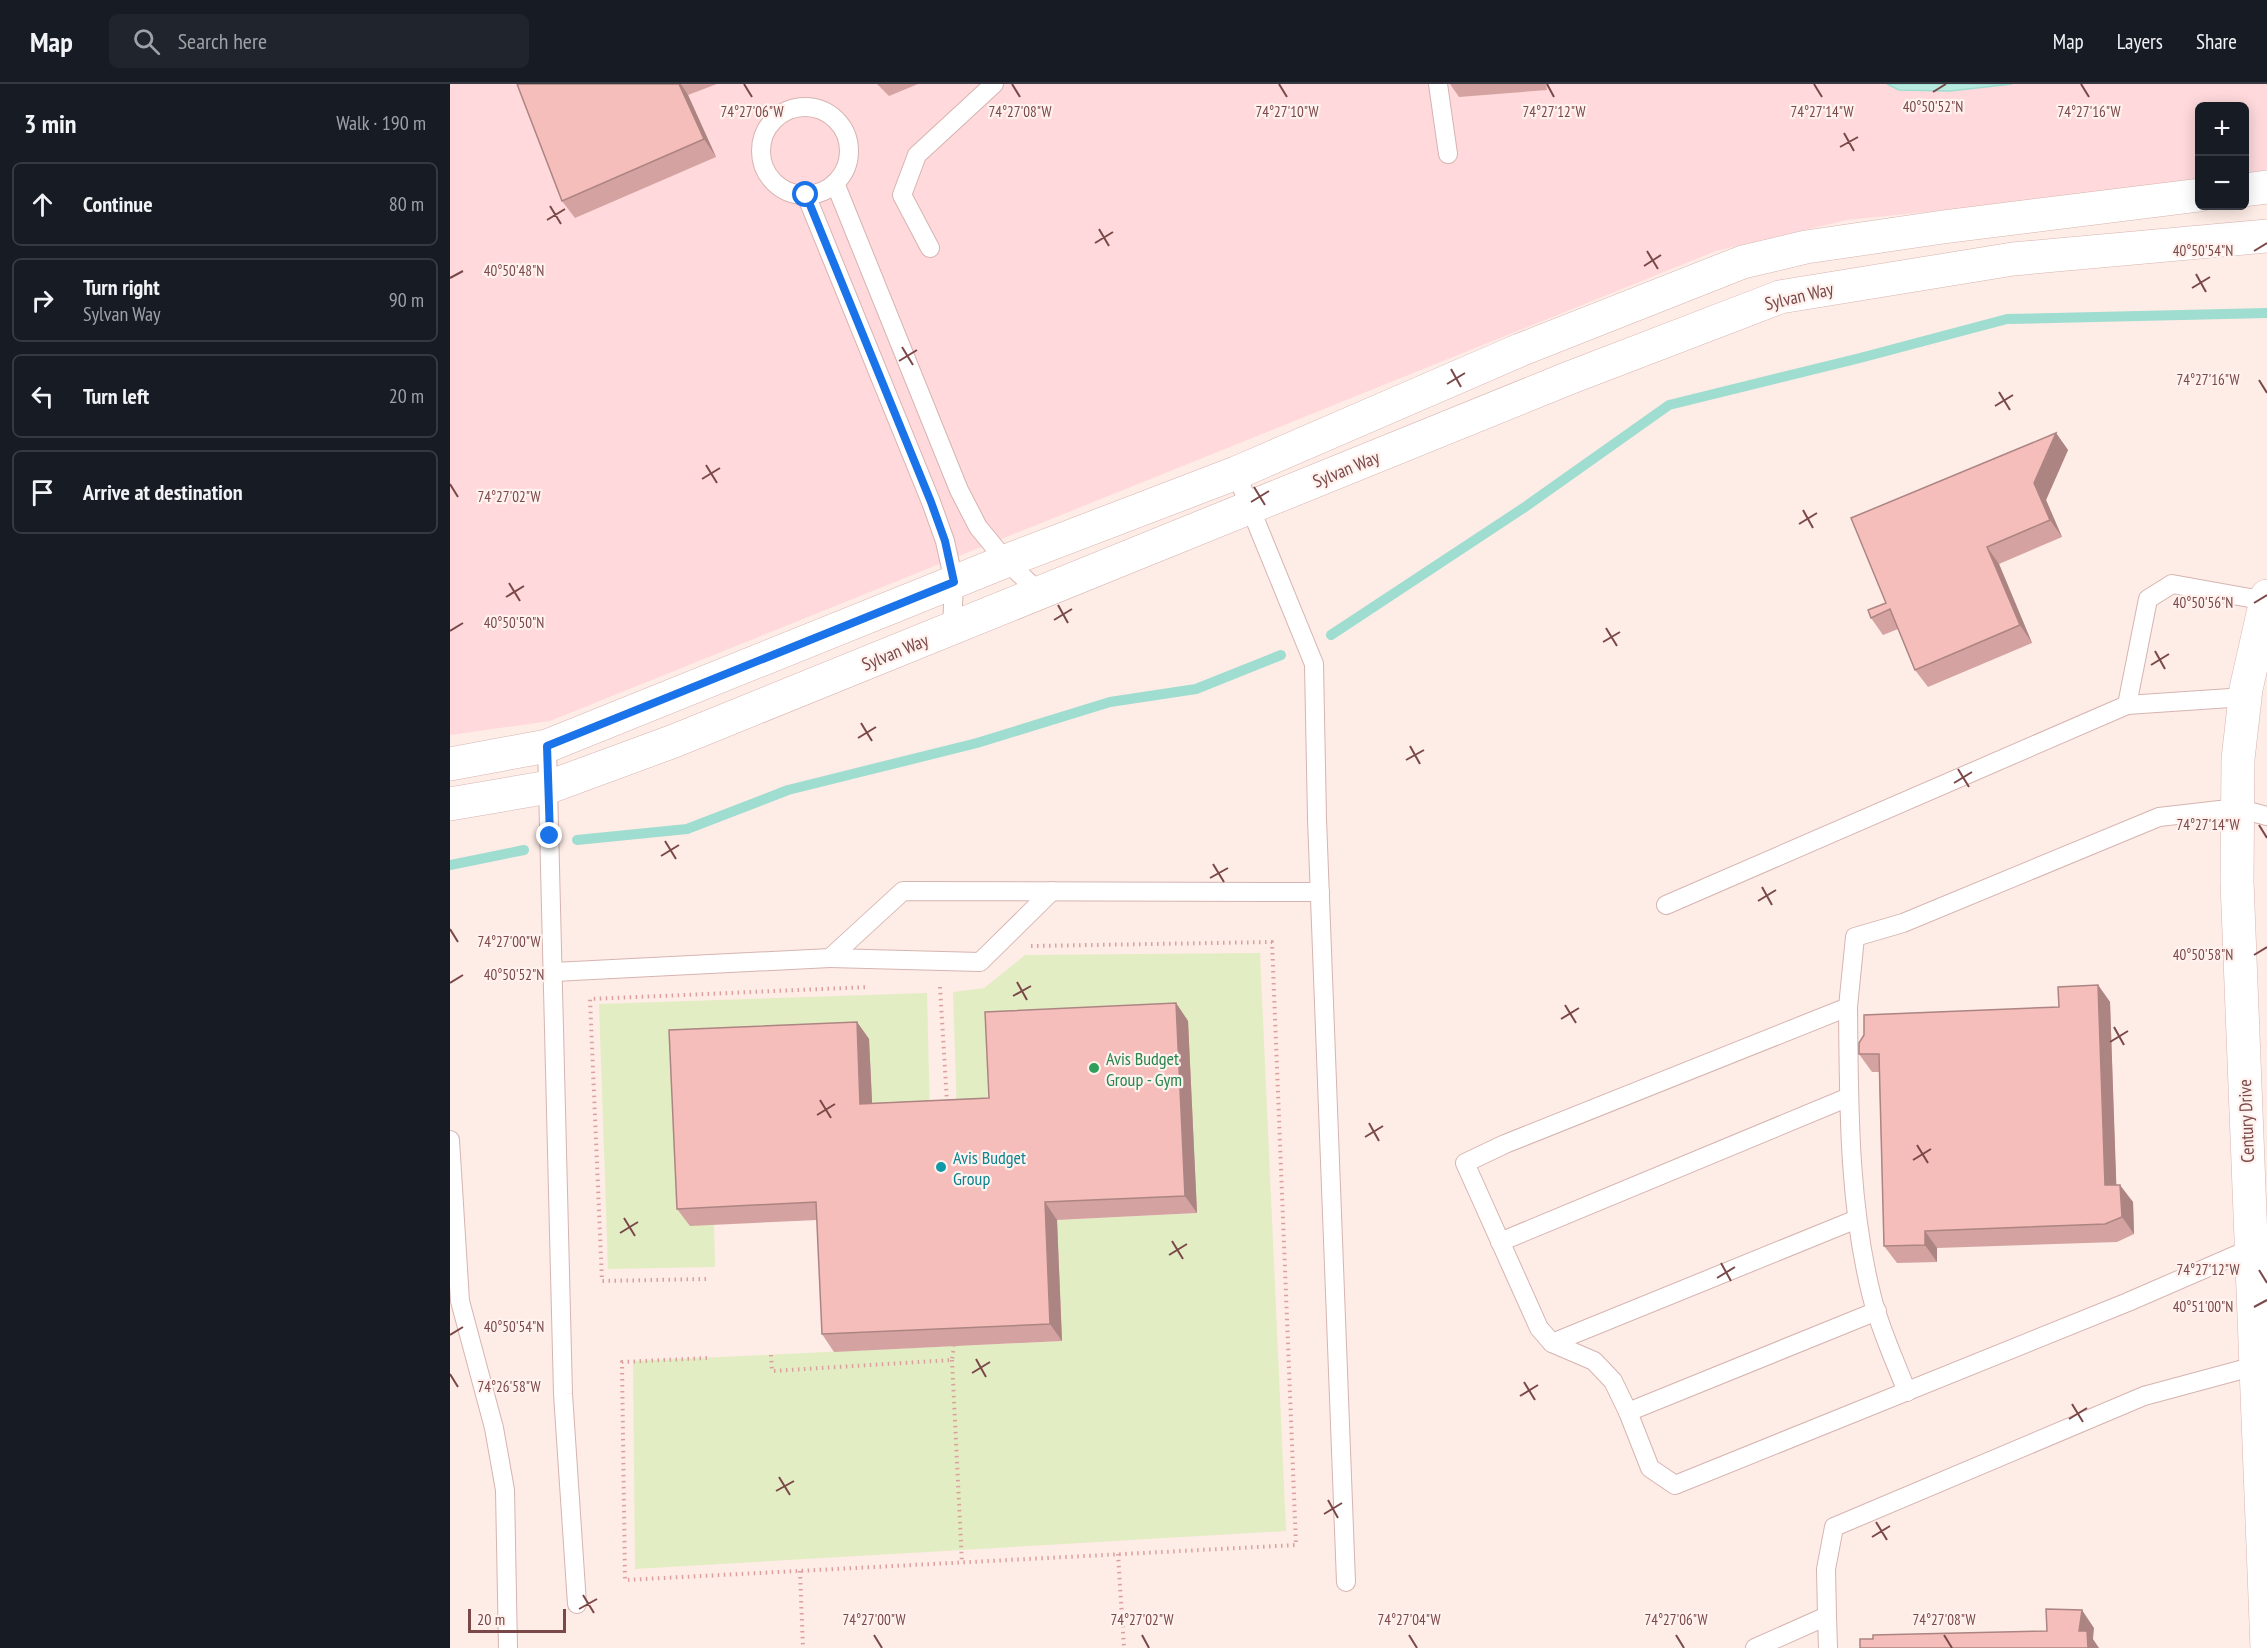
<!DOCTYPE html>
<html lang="en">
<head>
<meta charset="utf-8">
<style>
	:root { --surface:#171b24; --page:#20242c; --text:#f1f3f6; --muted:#9ea1a6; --line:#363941 }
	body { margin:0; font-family:"PT Sans Narrow",sans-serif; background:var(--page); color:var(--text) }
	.controls { position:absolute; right:18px; top:18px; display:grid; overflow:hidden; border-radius:9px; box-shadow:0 3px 15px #0003 }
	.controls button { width:54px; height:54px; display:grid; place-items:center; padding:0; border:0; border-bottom:2px solid var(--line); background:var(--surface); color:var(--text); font:30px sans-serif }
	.scale { position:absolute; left:18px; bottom:15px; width:98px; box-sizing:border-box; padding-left:6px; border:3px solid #7a4848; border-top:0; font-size:16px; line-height:21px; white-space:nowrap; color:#7a4848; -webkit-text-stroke:4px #fff2ee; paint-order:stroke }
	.stop { position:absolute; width:18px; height:18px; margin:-14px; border:4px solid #1a73e8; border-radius:50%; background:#fff }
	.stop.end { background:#1a73e8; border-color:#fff; box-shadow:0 2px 6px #0008 }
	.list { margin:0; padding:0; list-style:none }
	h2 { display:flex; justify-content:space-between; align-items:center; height:78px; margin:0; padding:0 24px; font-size:26px }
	h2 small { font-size:20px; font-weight:400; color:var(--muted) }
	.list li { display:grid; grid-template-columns:39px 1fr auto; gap:18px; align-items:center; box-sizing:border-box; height:84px; margin:0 12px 12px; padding:0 12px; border:2px solid var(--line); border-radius:9px }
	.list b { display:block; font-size:22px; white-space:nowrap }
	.list p { margin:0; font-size:20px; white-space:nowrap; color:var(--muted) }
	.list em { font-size:20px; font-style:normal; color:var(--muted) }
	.icon { flex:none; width:33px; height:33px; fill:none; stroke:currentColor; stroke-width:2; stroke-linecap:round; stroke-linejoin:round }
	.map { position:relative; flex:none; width:1817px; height:1564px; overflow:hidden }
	header { display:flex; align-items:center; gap:36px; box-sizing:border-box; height:84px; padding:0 30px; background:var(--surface); border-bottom:2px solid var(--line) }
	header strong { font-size:28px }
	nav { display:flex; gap:33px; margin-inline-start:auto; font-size:21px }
	.search { width:420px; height:54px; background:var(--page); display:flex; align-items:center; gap:15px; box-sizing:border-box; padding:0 21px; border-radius:9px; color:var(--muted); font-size:22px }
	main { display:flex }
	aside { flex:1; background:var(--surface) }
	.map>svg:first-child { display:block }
	.commercial { fill:#ffd9db }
	.green { fill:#e3edc3 }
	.water { fill:#b8eae0; stroke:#9eddd0; stroke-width:1.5 }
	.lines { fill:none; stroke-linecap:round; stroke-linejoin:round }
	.stream { stroke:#9eddd0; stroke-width:10 }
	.service-casing { stroke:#d6b4b0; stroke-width:20 }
	.minor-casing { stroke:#d6b4b0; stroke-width:34 }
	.tertiary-casing { stroke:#d6b4b0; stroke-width:34 }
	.path { stroke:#dba09e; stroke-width:4; stroke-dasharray:1.5 4.5; stroke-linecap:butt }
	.service { stroke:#fff; stroke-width:18 }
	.minor { stroke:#fff; stroke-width:33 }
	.tertiary { stroke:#fff; stroke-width:33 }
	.wall { fill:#d4a3a1 }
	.shaded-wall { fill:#ac8583 }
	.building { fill:#f6bebb; stroke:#ac8583; stroke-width:1.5 }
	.route { stroke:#1a73e8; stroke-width:8 }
	.ticks { fill:none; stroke:#7a4848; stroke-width:2 }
	.leisure-dot { fill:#2e9e5b; stroke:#fff2ee; stroke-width:2 }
	.culture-dot { fill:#0f9aa8; stroke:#fff2ee; stroke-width:2 }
	.labels { text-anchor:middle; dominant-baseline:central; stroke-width:4.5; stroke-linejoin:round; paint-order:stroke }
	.street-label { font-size:18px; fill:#7a4848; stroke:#fff2ee }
	.leisure-label { font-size:18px; fill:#27864d; stroke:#fff2ee; text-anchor:start }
	.culture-label { font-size:18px; fill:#0d838f; stroke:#fff2ee; text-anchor:start }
	.ticks-label { font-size:15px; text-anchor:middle; fill:#7a4848; stroke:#fff2ee; stroke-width:4.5; stroke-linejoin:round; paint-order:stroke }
</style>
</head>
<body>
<header>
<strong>Map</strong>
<div class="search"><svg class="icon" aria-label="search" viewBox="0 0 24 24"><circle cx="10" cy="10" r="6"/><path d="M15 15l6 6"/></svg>Search here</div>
<nav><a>Map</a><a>Layers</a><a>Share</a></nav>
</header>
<main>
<aside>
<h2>3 min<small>Walk · 190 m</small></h2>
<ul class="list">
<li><svg class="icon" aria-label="ahead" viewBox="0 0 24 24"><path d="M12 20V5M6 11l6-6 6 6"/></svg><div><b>Continue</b></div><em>80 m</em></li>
<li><svg class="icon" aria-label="right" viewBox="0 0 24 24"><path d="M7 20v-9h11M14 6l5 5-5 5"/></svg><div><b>Turn right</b><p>Sylvan Way</p></div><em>90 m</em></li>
<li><svg class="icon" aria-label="left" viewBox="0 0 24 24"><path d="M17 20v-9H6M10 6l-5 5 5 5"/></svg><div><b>Turn left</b></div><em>20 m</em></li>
<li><svg class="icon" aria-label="arrive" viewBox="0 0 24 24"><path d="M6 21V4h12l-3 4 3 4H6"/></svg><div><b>Arrive at destination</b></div></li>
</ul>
</aside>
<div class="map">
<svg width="1817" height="1564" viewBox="0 0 1817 1564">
	<rect width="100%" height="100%" fill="#feece6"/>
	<path class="commercial" d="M0,0H1817V93L1795,95L1794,22H1750L1749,100L1397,136L1266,167L100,637L0,651Z"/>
	<g class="green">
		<path d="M810,869L836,1447L185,1485L183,1277L612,1257L607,1136L747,1129L551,1031L507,1033L503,908L534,904L575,871Z"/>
		<path d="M477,909L480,1035L423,1037L419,956L264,1141L265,1183L158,1185L149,920Z"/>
	</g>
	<path class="water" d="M1437,0H1562L1500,7L1449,6Z"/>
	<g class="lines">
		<g class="stream">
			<path d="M881,551L1075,423L1219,321L1410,274L1557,235L1817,229"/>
			<path d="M127,756L237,745L338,706L527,659L660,618L746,605L831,571"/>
			<path d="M0,781L74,766"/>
		</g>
		<g class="service-casing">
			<g id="service">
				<path d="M988,0L998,70"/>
				<circle cx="355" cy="67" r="44"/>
				<path d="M385,99L509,406L528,443L556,477L590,509"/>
				<path d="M356,111L481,418L495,457L504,498L502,545"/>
				<path d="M480,164L452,111L467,71L544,0"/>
				<path d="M786,389L864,580L867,735L896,1498"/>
				<path d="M1677,621L1698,515L1722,500L1816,517"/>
				<path d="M97,662L113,1310L127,1520"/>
				<path d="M1216,821L1677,621L1795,613"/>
				<path d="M380,874L530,878L602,807"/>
				<path d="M104,888L380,874L453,807L870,808"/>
				<path d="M1398,923C1399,1019 1398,1119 1422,1213C1430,1245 1445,1277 1457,1308"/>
				<path d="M0,1056L10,1217L44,1344L55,1406L58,1564"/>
				<path d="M1050,1158L1399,1013"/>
				<path d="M1800,1165L1678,1218L1225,1401L1200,1384L1178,1328L1163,1297L1144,1277L1102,1259L1089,1244L1015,1079L1055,1060L1398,923L1405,853L1453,839L1709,733L1787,724L1817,732"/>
				<path d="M1102,1259L1407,1135"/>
				<path d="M1178,1328L1427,1227"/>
				<path d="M1377,1532L1378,1564"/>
				<path d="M1305,1564L1377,1532L1376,1485L1384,1443L1694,1312L1805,1282"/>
			</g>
		</g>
		<g class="minor-casing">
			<path id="minor" d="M1817,1564L1787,797L1788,675L1796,605L1817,512"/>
		</g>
		<g class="tertiary-casing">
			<g id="tertiary">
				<path d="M1794,106L1817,103"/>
				<path d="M0,680L97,662L556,477L786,389L1070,266L1293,178L1356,163L1493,143L1750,111"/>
				<path d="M0,720L99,703L224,657L1119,294L1330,213L1563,175L1817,152"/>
			</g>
		</g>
		<g class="path">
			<path d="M490,903L497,1018"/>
			<path d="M256,1195L152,1197L140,915L418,903"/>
			<path d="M321,1271L322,1287L502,1276L504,1262"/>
			<path d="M257,1274L172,1278L175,1496L846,1461L822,858L581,862"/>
			<path d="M502,1276L512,1479"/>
			<path d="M668,1470L674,1564"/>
			<path d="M350,1487L353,1564"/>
		</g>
		<use href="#service" class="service"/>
		<use href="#minor" class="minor"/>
		<use href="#tertiary" class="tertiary"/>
	</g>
	<g class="wall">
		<path d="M67,0H267L238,11L266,73L125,134L112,117Z"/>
		<path d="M427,0H468L439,12Z"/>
		<path d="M1000,0H1096L1097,6L1009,13Z"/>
		<path d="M1606,349L1618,366L1596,416L1612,453L1549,480L1582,559L1478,603L1465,586L1448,545L1433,551L1421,534Z"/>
		<path d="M1648,901L1660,918L1666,1101L1683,1118L1684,1150L1667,1158L1487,1164V1178L1447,1179L1434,1162L1429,988H1422L1409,970L1609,923Z"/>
		<path d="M726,919L738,937L747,1129L607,1136L612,1257L384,1268L372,1250L367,1136L240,1142L227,1125L407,938L419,955L422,1019L539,1014Z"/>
	</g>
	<g class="shaded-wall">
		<path d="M229,0H231L238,11L266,73L254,55Z"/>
		<path d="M1606,349L1618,366L1596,416L1612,453L1600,436L1584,399Z"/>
		<path d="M1537,463L1549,480L1582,559L1570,541Z"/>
		<path d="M1648,901L1660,918L1667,1119L1655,1101Z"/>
		<path d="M726,919L738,937L747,1129L735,1112Z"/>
		<path d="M407,938L419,955L423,1037L410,1020Z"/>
		<path d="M1670,1101L1683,1118L1684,1150L1672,1133Z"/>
		<path d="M595,1118L607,1136L612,1257L600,1240Z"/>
		<path d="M1475,1147L1487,1164V1178L1475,1161Z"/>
		<path d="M1632,1526L1644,1544L1643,1555L1649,1564H1638L1629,1547Z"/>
	</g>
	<g class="building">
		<path d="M67,0H229L254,55L112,117Z"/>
		<path d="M1606,349L1584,399L1600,436L1537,463L1570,541L1465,586L1440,525L1421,534L1418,526L1436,519L1401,434Z"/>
		<path d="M1648,901L1655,1101H1670L1672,1133L1655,1140L1475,1147V1161L1434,1162L1429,970H1409V959L1414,951V931L1609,923L1608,903Z"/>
		<path d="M726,919L735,1112L595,1118L600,1240L372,1250L366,1118L227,1125L219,946L407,938L410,1020L539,1014L535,928Z"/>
		<path d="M1596,1525L1632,1526L1629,1547H1637L1638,1564H1410V1555H1423V1551L1597,1547Z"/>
	</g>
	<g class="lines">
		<path class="route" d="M100,752L97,662L504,498L495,457L481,418L356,111"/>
	</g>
	<path class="ticks" d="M294,0L302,13M562,0L570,13M829,0L837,13M1097,0L1104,13M1364,0L1372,13M1631,0L1639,13M1483,8L1496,0M1394,49L1404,67M1390,63L1408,53M100,122L111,140M97,136L115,125M649,145L659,162M645,159L663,148M1197,167L1208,185M1804,167L1817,159M1194,182L1211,171M1746,190L1756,208M0,194L13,187M1742,204L1760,193M452,263L463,281M449,277L467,266M1001,285L1011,303M1809,296L1817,309M997,300L1015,289M1549,308L1560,326M1545,322L1563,311M256,381L267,399M252,395L270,384M0,400L8,413M804,403L815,421M801,418L819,407M1353,426L1363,444M1349,440L1367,429M59,499L70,517M56,513L74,502M1804,519L1817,511M608,521L618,539M604,536L622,525M1156,544L1167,562M0,547L13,539M1153,558L1170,548M1705,567L1715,585M1701,581L1719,570M411,639L422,657M408,654L426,643M960,662L970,680M956,676L974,666M1508,685L1519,703M1504,699L1522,688M1809,741L1817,754M215,757L226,775M211,772L229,761M763,780L774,798M760,794L778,784M1312,803L1322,821M1308,817L1326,806M0,845L8,858M1804,871L1817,863M567,898L577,916M0,899L13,891M563,912L581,902M1115,921L1126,939M1111,935L1129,924M1664,943L1674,961M1660,958L1678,947M370,1016L381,1034M367,1031L385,1020M919,1039L929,1057M915,1053L933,1042M1467,1061L1478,1079M1463,1076L1481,1065M174,1134L185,1152M170,1149L188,1138M722,1157L733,1175M719,1171L737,1160M1271,1179L1281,1197M1809,1186L1817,1199M1267,1194L1285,1183M1804,1223L1817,1216M0,1251L13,1243M526,1275L536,1293M522,1289L540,1278M0,1290L8,1303M1074,1298L1085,1316M1070,1312L1088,1301M1622,1320L1633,1338M1619,1335L1637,1324M329,1393L340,1411M326,1407L344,1397M878,1416L888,1434M874,1430L892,1419M1426,1438L1437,1456M1422,1453L1440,1442M133,1511L144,1529M129,1525L147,1515M424,1551L432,1564M692,1551L699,1564M959,1551L967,1564M1226,1551L1234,1564M1494,1551L1502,1564"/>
	<circle class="leisure-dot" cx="644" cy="984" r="6"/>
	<circle class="culture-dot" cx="491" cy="1083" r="6"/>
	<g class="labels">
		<g class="street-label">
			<text transform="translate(1349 212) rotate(-13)">Sylvan Way</text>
			<text transform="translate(896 385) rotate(-22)">Sylvan Way</text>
			<text transform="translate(445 568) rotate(-22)">Sylvan Way</text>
			<text transform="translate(1796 1037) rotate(-92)">Century Drive</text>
		</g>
		<g class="leisure-label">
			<text x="656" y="974">Avis Budget<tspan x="656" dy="21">Group - Gym</tspan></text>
		</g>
		<g class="culture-label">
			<text x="503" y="1073">Avis Budget<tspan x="503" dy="21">Group</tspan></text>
		</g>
	</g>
	<g class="ticks-label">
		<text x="1483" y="28">40°50'52"N</text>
		<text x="302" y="33">74°27'06"W</text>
		<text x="570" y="33">74°27'08"W</text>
		<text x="837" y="33">74°27'10"W</text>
		<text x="1104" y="33">74°27'12"W</text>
		<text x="1372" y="33">74°27'14"W</text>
		<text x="1639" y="33">74°27'16"W</text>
		<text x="1753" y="172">40°50'54"N</text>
		<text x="64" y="192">40°50'48"N</text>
		<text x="1758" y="301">74°27'16"W</text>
		<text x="59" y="418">74°27'02"W</text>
		<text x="1753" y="524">40°50'56"N</text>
		<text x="64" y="544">40°50'50"N</text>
		<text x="1758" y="746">74°27'14"W</text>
		<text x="59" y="863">74°27'00"W</text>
		<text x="1753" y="876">40°50'58"N</text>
		<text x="64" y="896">40°50'52"N</text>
		<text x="1758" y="1191">74°27'12"W</text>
		<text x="1753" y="1228">40°51'00"N</text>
		<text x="64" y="1248">40°50'54"N</text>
		<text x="59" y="1308">74°26'58"W</text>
		<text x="424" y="1541">74°27'00"W</text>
		<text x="692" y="1541">74°27'02"W</text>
		<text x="959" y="1541">74°27'04"W</text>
		<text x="1226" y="1541">74°27'06"W</text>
		<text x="1494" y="1541">74°27'08"W</text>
	</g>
</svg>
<div class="controls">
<button>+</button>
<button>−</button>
</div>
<div class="scale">20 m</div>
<div class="stop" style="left:356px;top:111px"></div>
<div class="stop end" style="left:100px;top:752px"></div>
</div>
</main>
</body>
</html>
